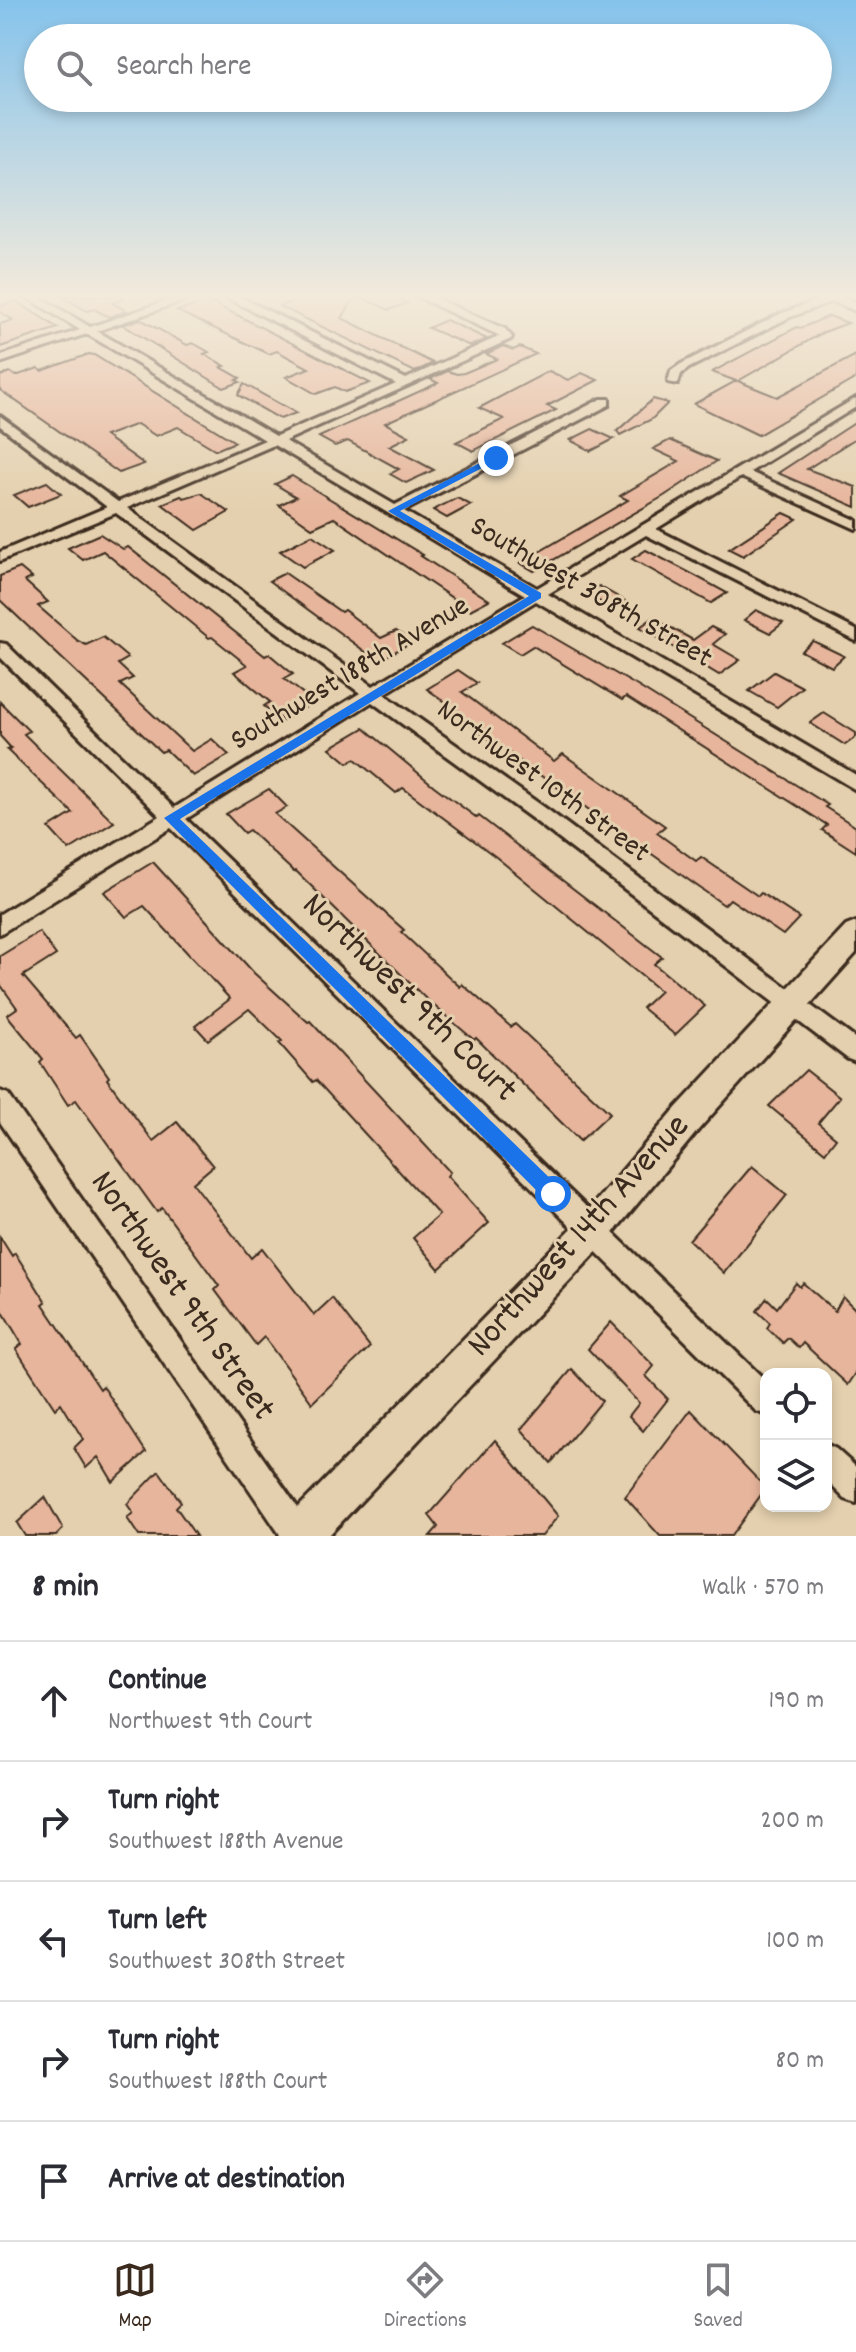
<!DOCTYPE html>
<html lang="en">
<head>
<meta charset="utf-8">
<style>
	:root { --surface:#fff; --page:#f2f2f3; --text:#2b2b33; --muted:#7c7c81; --line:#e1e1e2; --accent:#3b2a1e }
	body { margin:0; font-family:Dekko,sans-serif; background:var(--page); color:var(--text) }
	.controls { position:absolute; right:24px; bottom:24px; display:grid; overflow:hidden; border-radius:16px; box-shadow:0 4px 12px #0003 }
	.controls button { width:72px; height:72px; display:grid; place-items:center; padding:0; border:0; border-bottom:2px solid var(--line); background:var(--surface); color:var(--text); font:40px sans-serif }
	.stop { position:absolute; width:24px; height:24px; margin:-18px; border:6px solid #1a73e8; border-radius:50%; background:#fff }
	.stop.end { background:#1a73e8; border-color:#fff; box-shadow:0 2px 8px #0008 }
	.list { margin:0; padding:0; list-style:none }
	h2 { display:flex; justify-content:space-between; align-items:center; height:104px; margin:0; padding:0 32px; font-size:34px }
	h2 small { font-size:26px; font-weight:400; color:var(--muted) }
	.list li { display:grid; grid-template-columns:52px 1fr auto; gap:24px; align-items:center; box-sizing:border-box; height:120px; padding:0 32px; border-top:2px solid var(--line) }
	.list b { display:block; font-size:30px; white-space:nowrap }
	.list p { margin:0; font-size:26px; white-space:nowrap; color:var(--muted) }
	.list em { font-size:26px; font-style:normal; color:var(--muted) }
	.icon { flex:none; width:44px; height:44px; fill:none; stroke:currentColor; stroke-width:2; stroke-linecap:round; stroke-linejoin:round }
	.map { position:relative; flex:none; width:856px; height:1536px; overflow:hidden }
	.search { position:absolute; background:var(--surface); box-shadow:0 4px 12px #0003; left:24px; right:24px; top:24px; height:88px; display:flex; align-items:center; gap:20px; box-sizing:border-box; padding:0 28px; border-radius:44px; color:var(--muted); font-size:30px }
	.sheet { height:704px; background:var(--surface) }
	nav { display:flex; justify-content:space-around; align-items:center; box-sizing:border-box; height:112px; border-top:2px solid var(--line); background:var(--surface); font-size:22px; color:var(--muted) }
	nav a { display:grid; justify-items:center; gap:4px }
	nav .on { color:var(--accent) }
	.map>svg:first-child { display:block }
	.building { fill:#e7b59b; stroke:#3b2a1e; stroke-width:2 }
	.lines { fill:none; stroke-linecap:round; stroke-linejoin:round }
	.street-casing { stroke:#3b2a1e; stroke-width:6 }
	.secondary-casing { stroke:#3b2a1e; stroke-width:6 }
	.street { fill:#e4d0ae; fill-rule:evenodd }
	.secondary { fill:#e4d0ae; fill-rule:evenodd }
	.route { fill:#1a73e8 }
	.labels { text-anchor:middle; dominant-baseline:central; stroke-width:6; stroke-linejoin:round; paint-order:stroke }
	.street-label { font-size:30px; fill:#3b2a1e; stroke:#e4d0ae }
	.near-street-label { font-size:36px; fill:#3b2a1e; stroke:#e4d0ae }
</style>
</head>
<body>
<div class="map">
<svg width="856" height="1536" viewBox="0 0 856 1536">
	<rect width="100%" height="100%" fill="#e4d0ae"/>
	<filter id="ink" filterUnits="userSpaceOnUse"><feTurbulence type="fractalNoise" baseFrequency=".0125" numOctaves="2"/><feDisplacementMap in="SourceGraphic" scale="16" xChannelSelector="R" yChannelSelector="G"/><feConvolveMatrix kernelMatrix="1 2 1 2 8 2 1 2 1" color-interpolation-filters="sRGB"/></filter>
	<g filter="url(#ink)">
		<g class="building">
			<path d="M61,296H123L124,299L112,303L127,311L109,317L94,309L87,311Z"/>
			<path d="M308,296H356L342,318L433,363L415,372L279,306Z"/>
			<path d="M358,296H392L408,303L389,310Z"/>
			<path d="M16,301L19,303L58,328L0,347V324L13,320L0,312V306Z"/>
			<path d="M208,301L241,317L370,383L345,392L335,387L316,394L286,377L309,368L277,351L269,354L177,311Z"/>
			<path d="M829,316L848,323L824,332L738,381L777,397L856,355V378L758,435L694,404L736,381L712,372L797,327L801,328Z"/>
			<path d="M140,319L187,345L193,343L209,352L204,354L225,366L221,367L240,378L236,380L240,382L224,388L123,325Z"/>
			<path d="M446,320L472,332L487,339L470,346L428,328Z"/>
			<path d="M503,346L513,350L520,347L536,354L385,423L409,436L389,446L434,470L406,483L390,474L399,469L348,441L335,446L319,437L438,383L430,379L448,371L457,374L464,373L497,359L486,354Z"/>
			<path d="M89,354L94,355L235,442L216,450L178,427L156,436L137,424L105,436L144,464L119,473L0,390V376L10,372L16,376L38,368L42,371Z"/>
			<path d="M549,371L568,380L582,373L598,380L547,406L556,410L473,451L456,442L504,419L479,408Z"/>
			<path d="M244,384L296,413L280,419L238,395Z"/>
			<path d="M653,399L668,403L652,419L620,435L617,431Z"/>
			<path d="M856,422V438L807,469L856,487V507L778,473Z"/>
			<path d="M592,429L614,439L591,451L570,440Z"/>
			<path d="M670,440L717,461L664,496L534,571L520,563L628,500L620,496L679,461L653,449Z"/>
			<path d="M292,476L423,555L421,556L489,600L470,610L334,518L312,528L279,505L296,497L275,484Z"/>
			<path d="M47,482L61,494L28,507L14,495Z"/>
			<path d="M201,493L229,512L197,530L162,504L181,496L184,498Z"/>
			<path d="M457,498L471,505L447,518L433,510Z"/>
			<path d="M784,513L797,519L743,556L729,549Z"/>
			<path d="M100,534L123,549L128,547L265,656L269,654L293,674L284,679L314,702L283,721L264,706L270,702L234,672L247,665L212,637L209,638L103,551L83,560L68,548Z"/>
			<path d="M312,535L335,550L303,567L280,551Z"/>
			<path d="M646,550L692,574L727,593L711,603L632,559Z"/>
			<path d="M20,568L32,578L25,581L48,602L38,606L78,641L86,645L103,637L128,658L118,664L133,678L120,684L192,751L212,739L229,755L193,776L166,750L161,752L0,600V576Z"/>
			<path d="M285,573L341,612L344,610L381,638L396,631L412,642L378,661L269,581Z"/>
			<path d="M599,586L625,601L612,609L587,594Z"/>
			<path d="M756,610L783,623L770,633L744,620Z"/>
			<path d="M653,618L693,640L711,627L725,634L713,644L740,660L719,675L640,627Z"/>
			<path d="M532,625L639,687L828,805L825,807L856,827V852L822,830L827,825L626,697L622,700L533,646L520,654L502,643Z"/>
			<path d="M813,641L844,656L832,667L801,651Z"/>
			<path d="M458,670L477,683L462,692L554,761L563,754L665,826L657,833L696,861L701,857L758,896L761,893L799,918L783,935L730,899L724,905L486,737L456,714L460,712L427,689Z"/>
			<path d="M774,672L802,687L777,707L749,691Z"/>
			<path d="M0,702L29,731L24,734L114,822L69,850L49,828L73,813L7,750L11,748L0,736Z"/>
			<path d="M824,713L856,733V737L845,745L810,723Z"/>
			<path d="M364,728L434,786L477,818L479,816L662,957L654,964L705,1006L675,1035L642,1008L660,991L496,857L403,788L396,793L355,759L348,763L330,748Z"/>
			<path d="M269,789L287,807L275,814L404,930L401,932L460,987L462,984L511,1027L515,1024L610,1113L580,1141L476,1038L474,1040L424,997L296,871L294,872L249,830L244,833L226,814Z"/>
			<path d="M153,862L254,973L308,1022L310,1021L450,1172L447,1176L489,1223L439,1269L413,1238L439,1215L316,1080L313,1082L279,1043L282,1041L249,1009L208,1040L195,1026L230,999L144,906L126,917L104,892Z"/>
			<path d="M39,932L56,955L23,976L76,1038L80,1035L109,1077L107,1079L153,1141L177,1122L213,1166L193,1183L251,1258L262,1248L314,1315L332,1298L370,1347L312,1403L264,1337L256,1345L215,1290L219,1286L162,1208L157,1212L76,1100L68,1105L40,1062L43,1059L7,1015L17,1008L0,984V956Z"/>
			<path d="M806,1070L840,1097L818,1123L836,1138L825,1152L769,1106Z"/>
			<path d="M752,1166L787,1195L724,1273L689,1240Z"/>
			<path d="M0,1237L12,1256L15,1253L46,1302L43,1304L100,1389L103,1386L146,1452L113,1482L98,1457L86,1468L74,1448L83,1439L61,1403L55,1409L16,1349L22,1344L0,1307Z"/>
			<path d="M796,1283L800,1287L803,1283L835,1311L843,1297L856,1310V1373L848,1385L803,1343L799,1348L788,1338L783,1343L767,1328L770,1323L757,1311L767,1298L777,1308Z"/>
			<path d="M611,1322L654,1366L646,1376L668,1399L643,1431L629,1416L639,1403L588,1349Z"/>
			<path d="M572,1369L602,1401L551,1463L521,1429Z"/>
			<path d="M691,1410L766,1488L731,1536H660L625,1497Z"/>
			<path d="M495,1440L558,1516L542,1536H430L438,1527L429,1515Z"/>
			<path d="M159,1471L181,1502L176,1507L196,1536H139L127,1518L133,1513L127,1504Z"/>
			<path d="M45,1497L63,1529L56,1536H25L17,1523Z"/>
		</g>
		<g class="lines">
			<g class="street-casing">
				<g id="street">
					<path d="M25,296H38L90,327L181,296H197L97,331L276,436L396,384L224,296H238L406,379L500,336L416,296H430L505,329L512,337L511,339L285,441L395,505L601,399H609V405L404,511L537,588L856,398V407L750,472L856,520V529L741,477L656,529L856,630V641L646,535L548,594L856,775V790L536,601L384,694L548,810L856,1039V1062L848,1059L534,820L372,702L186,819L766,1381V1415L756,1411L171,828L0,934V914L160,816L0,657V643L6,644L174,808L360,693L116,513L0,561V552L107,507L0,426V416L118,502L265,440L87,334L0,363V356L80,330ZM274,445L525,595L373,686L127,508Z"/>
					<path d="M829,296H845L788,318L689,368L681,374L678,384L668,382L671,371L681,364L780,314Z"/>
					<path d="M0,1091L8,1094L310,1525L314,1536H281L0,1122Z"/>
					<path d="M826,1444L836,1449L856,1467V1503L845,1499L826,1480Z"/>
				</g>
			</g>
			<g class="secondary-casing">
				<g id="secondary">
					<path d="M820,296H840L856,302V311Z"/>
					<path d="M856,922V953L699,1129L604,1244L328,1536H279L285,1521L580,1220L677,1107L846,926Z"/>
				</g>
			</g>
			<use href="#street" class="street"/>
			<use href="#secondary" class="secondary"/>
		</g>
	</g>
	<linearGradient id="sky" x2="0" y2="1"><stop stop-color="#85c3ec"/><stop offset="0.58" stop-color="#f3eadb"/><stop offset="1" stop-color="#f3eadb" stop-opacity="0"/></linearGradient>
	<rect width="856" height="511" fill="url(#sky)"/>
	<path class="route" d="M493,456L501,458L400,511L541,593V598L180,819L560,1188L562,1194L560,1201L553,1203L547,1201L164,818L529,596L388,511Z"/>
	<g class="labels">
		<g class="street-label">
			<text transform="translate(590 594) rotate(30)">Southwest 308th Street</text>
			<text transform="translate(351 675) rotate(-31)">Southwest 188th Avenue</text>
			<text transform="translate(542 783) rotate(36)">Northwest 10th Street</text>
		</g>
		<g class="near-street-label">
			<text transform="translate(408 999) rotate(44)">Northwest 9th Court</text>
			<text transform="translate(580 1237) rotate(-48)">Northwest 14th Avenue</text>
			<text transform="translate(181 1297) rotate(55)">Northwest 9th Street</text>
		</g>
	</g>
</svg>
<div class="controls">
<button><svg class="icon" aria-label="locate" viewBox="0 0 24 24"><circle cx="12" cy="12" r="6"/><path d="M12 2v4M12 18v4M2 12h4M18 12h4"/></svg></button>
<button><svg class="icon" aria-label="layers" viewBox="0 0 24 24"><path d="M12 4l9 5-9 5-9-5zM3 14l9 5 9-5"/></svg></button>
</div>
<div class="stop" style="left:553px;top:1194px"></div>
<div class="stop end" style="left:496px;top:458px"></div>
<div class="search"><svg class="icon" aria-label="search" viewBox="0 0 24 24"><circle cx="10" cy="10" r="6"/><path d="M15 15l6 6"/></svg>Search here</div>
</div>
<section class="sheet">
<h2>8 min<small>Walk · 570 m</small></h2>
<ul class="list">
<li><svg class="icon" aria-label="ahead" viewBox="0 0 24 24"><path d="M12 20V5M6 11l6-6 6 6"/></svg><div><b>Continue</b><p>Northwest 9th Court</p></div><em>190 m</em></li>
<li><svg class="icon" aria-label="right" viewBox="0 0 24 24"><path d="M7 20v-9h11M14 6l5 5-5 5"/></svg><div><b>Turn right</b><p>Southwest 188th Avenue</p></div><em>200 m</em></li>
<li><svg class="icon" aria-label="left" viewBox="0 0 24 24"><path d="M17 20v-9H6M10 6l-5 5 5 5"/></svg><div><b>Turn left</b><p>Southwest 308th Street</p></div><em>100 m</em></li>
<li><svg class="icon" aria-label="right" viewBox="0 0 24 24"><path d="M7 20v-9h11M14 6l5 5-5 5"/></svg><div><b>Turn right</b><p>Southwest 188th Court</p></div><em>80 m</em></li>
<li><svg class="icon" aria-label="arrive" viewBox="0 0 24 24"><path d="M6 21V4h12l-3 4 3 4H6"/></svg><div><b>Arrive at destination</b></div></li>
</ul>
</section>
<nav>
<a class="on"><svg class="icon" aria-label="map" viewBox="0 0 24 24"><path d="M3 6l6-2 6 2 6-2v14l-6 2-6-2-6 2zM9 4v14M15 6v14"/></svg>Map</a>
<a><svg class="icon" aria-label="directions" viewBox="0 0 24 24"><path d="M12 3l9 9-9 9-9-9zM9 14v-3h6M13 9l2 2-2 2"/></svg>Directions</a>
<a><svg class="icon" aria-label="saved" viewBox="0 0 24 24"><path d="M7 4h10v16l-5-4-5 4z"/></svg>Saved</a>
</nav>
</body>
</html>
